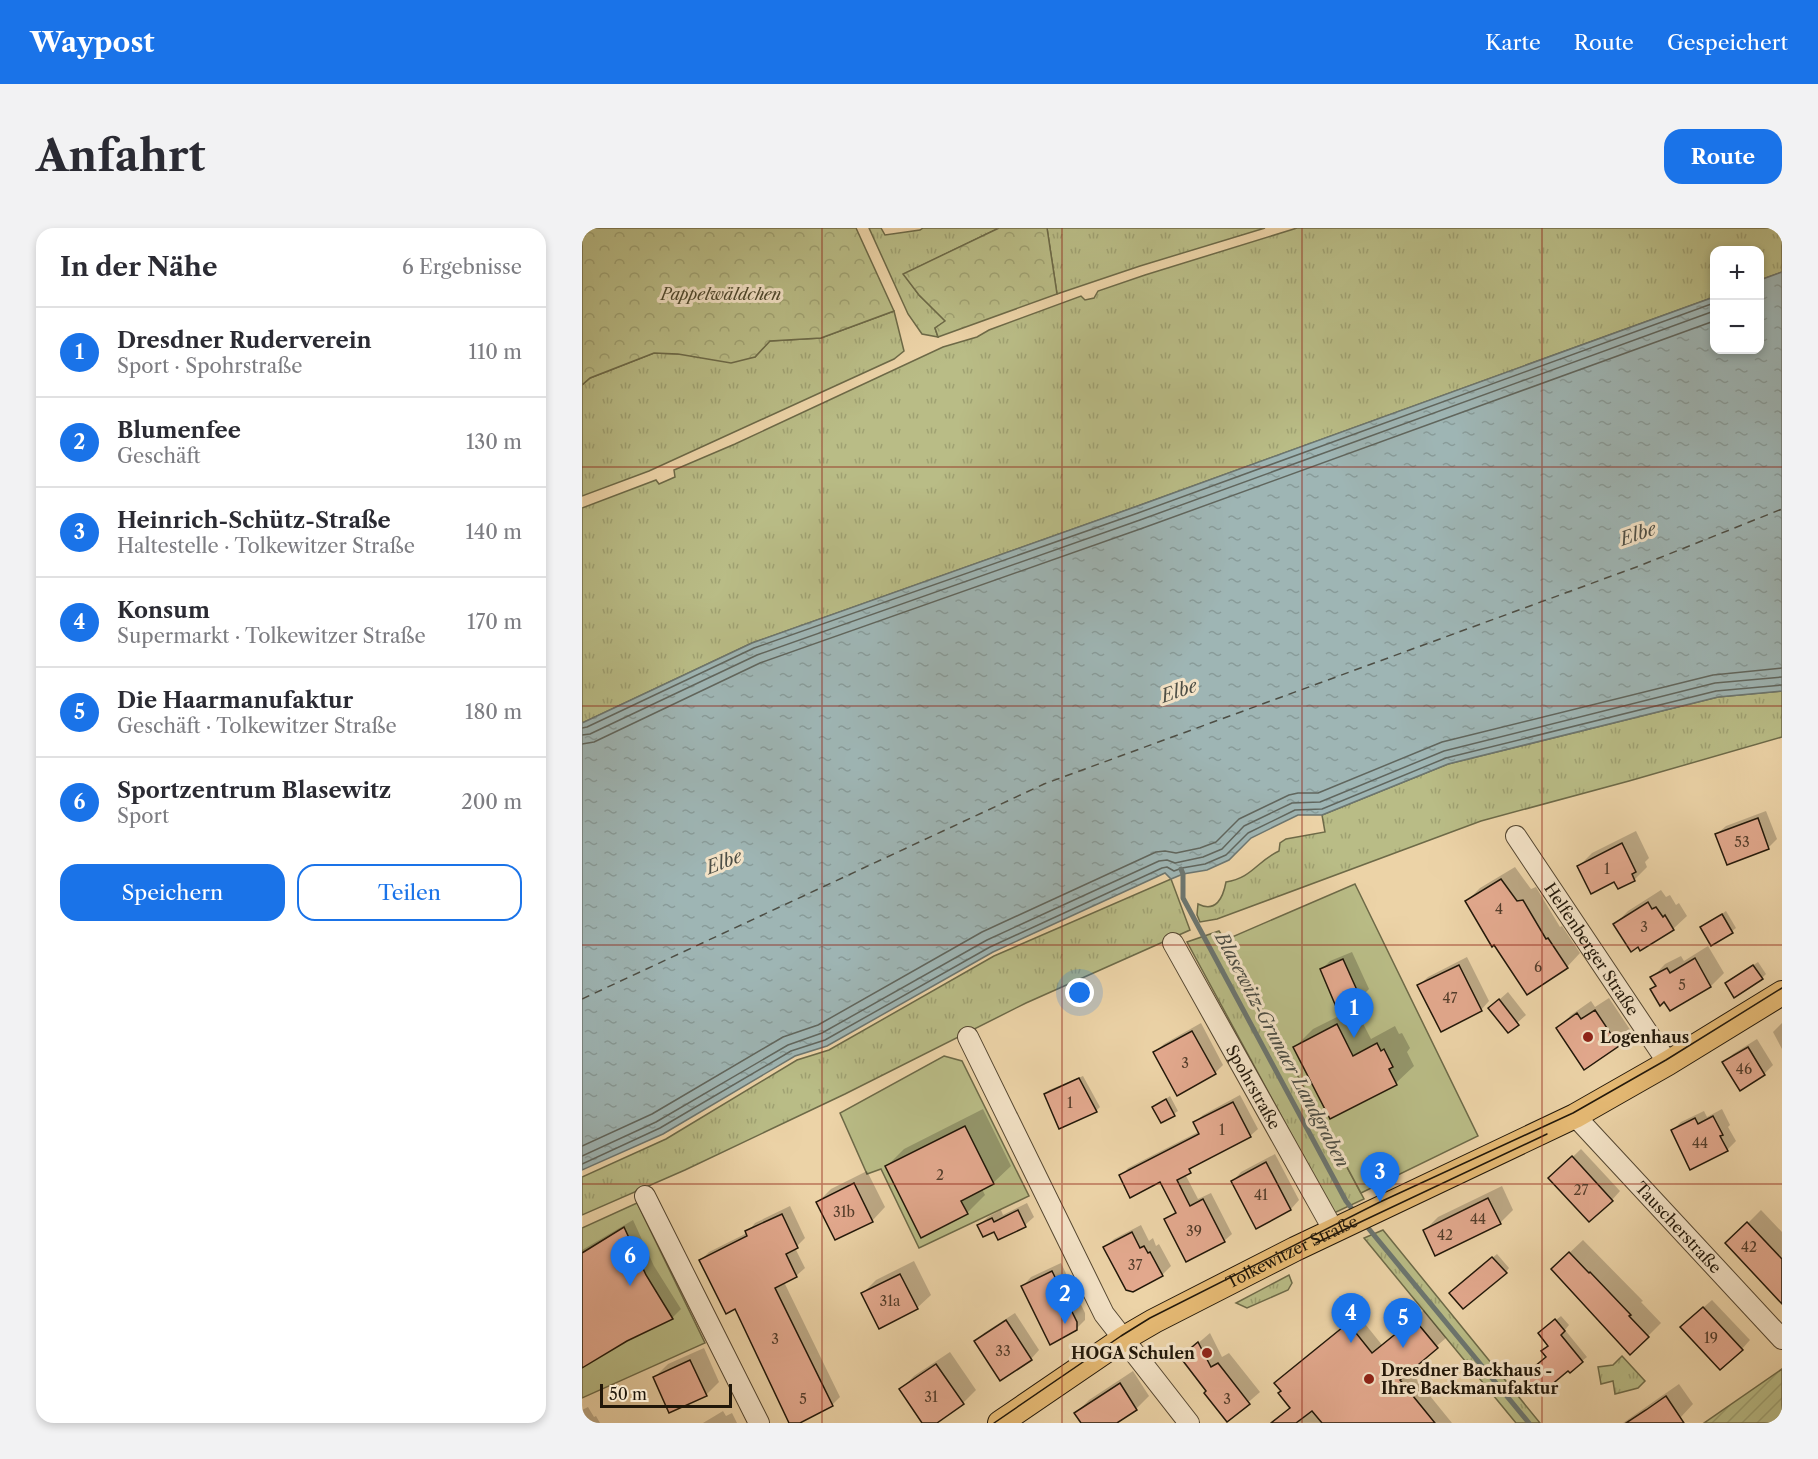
<!DOCTYPE html>
<html lang="de">
<head>
<meta charset="utf-8">
<style>
	:root { --surface:#fff; --page:#f2f2f3; --text:#2b2b33; --muted:#7c7c81; --line:#e1e1e2; --accent:#1a73e8 }
	body { margin:0; font-family:"Libre Caslon Text",serif; background:var(--page); color:var(--text) }
	.controls { position:absolute; right:18px; top:18px; display:grid; overflow:hidden; border-radius:12px; box-shadow:0 3px 9px #0003 }
	.controls button { width:54px; height:54px; display:grid; place-items:center; padding:0; border:0; border-bottom:2px solid var(--line); background:var(--surface); color:var(--text); font:30px sans-serif }
	.scale { position:absolute; left:18px; bottom:15px; width:132px; box-sizing:border-box; padding-left:6px; border:3px solid #211709; border-top:0; font-size:16px; line-height:21px; white-space:nowrap; color:#211709; -webkit-text-stroke:4px #f3e2c6; paint-order:stroke }
	.you { position:absolute; left:498px; top:765px; width:21px; height:21px; margin:-15px; border:4px solid #fff; border-radius:50%; background:#1a73e8; box-shadow:0 0 0 9px #1a73e833 }
	.badge { display:grid; place-items:center; width:39px; height:39px; border-radius:50%; background:var(--accent); color:#fff; font-size:20px; font-weight:700 }
	.pin { position:absolute; translate:-50% -50px; filter:drop-shadow(0 2px 3px #0008) }
	.pin::after { content:''; position:absolute; top:32px; width:21px; height:18px; background:inherit; clip-path:polygon(0 0,100% 0,50% 100%) }
	.list { margin:0; padding:0; list-style:none }
	h2 { display:flex; justify-content:space-between; align-items:center; height:78px; margin:0; padding:0 24px; font-size:26px }
	h2 small { font-size:20px; font-weight:400; color:var(--muted) }
	.list li { display:grid; grid-template-columns:39px 1fr auto; gap:18px; align-items:center; box-sizing:border-box; height:90px; padding:0 24px; border-top:2px solid var(--line) }
	.list b { display:block; font-size:22px; white-space:nowrap }
	.list p { margin:0; font-size:20px; white-space:nowrap; color:var(--muted) }
	.list em { font-size:20px; font-style:normal; color:var(--muted) }
	.actions { display:flex; gap:12px; padding:18px 24px }
	.actions a { flex:1; padding:14px 0; border:2px solid var(--accent); border-radius:18px; text-align:center; font-size:21px; color:var(--accent) }
	.actions .main { background:var(--accent); color:#fff }
	.map { position:relative; flex:none; width:1200px; height:1195px; overflow:hidden; border-radius:18px }
	header { display:flex; align-items:center; gap:36px; box-sizing:border-box; height:84px; padding:0 30px; background:var(--accent); color:#fff }
	header strong { font-size:28px }
	nav { display:flex; gap:33px; margin-inline-start:auto; font-size:21px }
	.intro { display:flex; align-items:center; justify-content:space-between; box-sizing:border-box; height:144px; padding:0 36px }
	h1 { margin:0; font-size:42px }
	.button { padding:15px 27px; border-radius:18px; background:var(--accent); color:#fff; font-size:21px; font-weight:700 }
	main { display:flex; gap:36px; padding:0 36px }
	aside { flex:1; background:var(--surface); border-radius:18px; box-shadow:0 3px 9px #0003 }
	.map>svg:first-child { display:block }
	.grass { fill:url(#grass-tufts); stroke:#6d6a48; stroke-width:1.5 }
	.forest { fill:url(#forest-crowns); stroke:#6d6a48; stroke-width:1.5 }
	.garden { fill:url(#garden-furrows); stroke:#6d6a48; stroke-width:1.5 }
	.pitch { fill:#b9bc86; stroke:#6d6a48; stroke-width:1.5 }
	.water { fill:url(#water-ripples); stroke:#6c7670; stroke-width:1.5 }
	.shadow { fill:#0003 }
	.lines { fill:none; stroke-linecap:round; stroke-linejoin:round }
	.shore { stroke:#60665e; stroke-width:1.5 }
	.stream { stroke:#6c7670; stroke-width:5 }
	.ferry { stroke:#4d4e45; stroke-width:1.5; stroke-dasharray:8 6; stroke-linecap:butt }
	.building { fill:#e3a98e; stroke:#211709; stroke-width:1.5 }
	.minor-casing { stroke:#544630; stroke-width:22 }
	.major-casing { stroke:#211709; stroke-width:26 }
	.minor { stroke:#f3e2c6; stroke-width:20 }
	.major { stroke:#e6ba74; stroke-width:24 }
	.tram { stroke:#211709; stroke-width:1.5 }
	.grid { fill:none; stroke:#8f2418; stroke-width:1.5; stroke-opacity:0.55 }
	.poi-dot { fill:#8f2418; stroke:#f3e2c6; stroke-width:2 }
	.labels { text-anchor:middle; dominant-baseline:central; stroke-width:6; stroke-linejoin:round; paint-order:stroke }
	.number-label { font-size:14px; fill:#523c2a }
	.park-label { font-size:16px; font-style:italic; fill:#4f492e; stroke:#f3e2c6 }
	.street-label { font-size:16px; fill:#211709; stroke:#f3e2c6 }
	.poi-label { font-size:16px; font-weight:bold; fill:#211709; stroke:#f3e2c6; text-anchor:start }
	.water-label { font-size:18px; font-style:italic; fill:#4d4e45; stroke:#f3e2c6 }
</style>
</head>
<body>
<header>
<strong>Waypost</strong>
<nav><a>Karte</a><a>Route</a><a>Gespeichert</a></nav>
</header>
<div class="intro"><h1>Anfahrt</h1><a class="button">Route</a></div>
<main>
<aside>
<h2>In der Nähe<small>6 Ergebnisse</small></h2>
<ul class="list">
<li><span class="badge">1</span><div><b>Dresdner Ruderverein</b><p>Sport · Spohrstraße</p></div><em>110 m</em></li>
<li><span class="badge">2</span><div><b>Blumenfee</b><p>Geschäft</p></div><em>130 m</em></li>
<li><span class="badge">3</span><div><b>Heinrich-Schütz-Straße</b><p>Haltestelle · Tolkewitzer Straße</p></div><em>140 m</em></li>
<li><span class="badge">4</span><div><b>Konsum</b><p>Supermarkt · Tolkewitzer Straße</p></div><em>170 m</em></li>
<li><span class="badge">5</span><div><b>Die Haarmanufaktur</b><p>Geschäft · Tolkewitzer Straße</p></div><em>180 m</em></li>
<li><span class="badge">6</span><div><b>Sportzentrum Blasewitz</b><p>Sport</p></div><em>200 m</em></li>
</ul>
<div class="actions"><a class="main">Speichern</a><a>Teilen</a></div>
</aside>
<div class="map">
<svg width="1200" height="1195" viewBox="0 0 1200 1195">
	<defs>
		<pattern id="grass-tufts" width="24" height="20" patternUnits="userSpaceOnUse" patternTransform="scale(1.5)"><rect width="24" height="20" fill="#b9bc86"/><path d="M3 7l-1-3M5 7V3M7 7l1-3M15 17l-1-3M17 17v-4M19 17l1-3" fill="none" stroke="#9fa172"/></pattern>
		<pattern id="forest-crowns" width="20" height="18" patternUnits="userSpaceOnUse" patternTransform="scale(1.5)"><rect width="20" height="18" fill="#b9bc86"/><path d="M2 6a3 3 0 1 1 6 0M12 15a3 3 0 1 1 6 0" fill="none" stroke="#9fa172"/></pattern>
		<pattern id="garden-furrows" width="10" height="10" patternUnits="userSpaceOnUse" patternTransform="scale(1.5)"><rect width="10" height="10" fill="#b9bc86"/><path d="M-1 1l2-2M0 10L10 0M9 11l2-2" fill="none" stroke="#9fa172"/></pattern>
		<pattern id="water-ripples" width="26" height="14" patternUnits="userSpaceOnUse" patternTransform="scale(1.5)"><rect width="26" height="14" fill="#9eb5b4"/><path d="M2 4q2-2 4 0t4 0M15 11q2-2 4 0t4 0" fill="none" stroke="#889b99"/></pattern>
	</defs>
	<rect width="100%" height="100%" fill="#ecd3a7"/>
	<filter id="stains"><feTurbulence type="fractalNoise" baseFrequency=".00333" numOctaves="4"/><feColorMatrix values="0 0 0 0 .2 0 0 0 0 .09 0 0 0 0 .02 0 0 0 .5 -.17"/></filter>
	<radialGradient id="worn" r=".72"><stop offset=".6" stop-color="#630" stop-opacity="0"/><stop offset="1" stop-color="#630" stop-opacity=".3"/></radialGradient>
	<g class="grass">
		<path d="M287,0H299L303,7L338,2L341,0H417L322,46L337,67L364,93L353,100L356,109L340,106L326,86Z"/>
		<path d="M465,0H683L558,38L475,66Z"/>
		<path d="M715,0H1200V44L1178,52V22H1132V69L553,279L170,415L0,495V280L74,252L77,256L93,249L92,242L153,216L361,119L395,109L407,102L499,68L503,72L512,70L516,63L563,47Z"/>
		<path d="M312,83L322,123L312,131L67,243L0,268V157L8,150L72,125L173,129L187,113L239,110Z"/>
		<path d="M1200,463V509L1047,553L899,593L635,691L618,694L615,687L616,676C634,685 641,670 644,654C670,650 675,633 697,623L698,615L704,611L743,604L740,587L866,536L1136,469Z"/>
		<path d="M589,651L608,702L444,775L263,866L103,942L0,987V949L84,911L215,832L247,822L412,728Z"/>
		<path d="M637,703L643,712L782,971L752,985L605,714Z"/>
		<path d="M801,1002L958,1195H934L782,1010Z"/>
		<path d="M707,1047L710,1055L706,1062L665,1080L654,1075Z"/>
		<path d="M1040,1128L1063,1153L1056,1160L1033,1166L1031,1153L1019,1156L1016,1139L1031,1137Z"/>
	</g>
	<g class="forest">
		<path d="M0,0H274L312,83L239,110L188,113L173,129L149,135L96,126L72,125L8,150L0,157Z"/>
		<path d="M417,0H465L475,66L356,109L353,100L363,93L337,67L321,46Z"/>
	</g>
	<path class="garden" d="M1200,1141V1195H1122Z"/>
	<g class="pitch">
		<path d="M773,656L896,908L779,965L643,712Z"/>
		<path d="M362,828L380,833L447,968L337,1020L299,941L285,946L258,885Z"/>
		<path d="M55,975L123,1115L0,1170V1000Z"/>
	</g>
	<path class="water" d="M1200,44V463L1136,469L866,536L740,587H716L669,610L647,632L625,642L601,646L589,651L583,645L411,724L245,818L213,828L81,906L0,942V495L170,415L553,279L1132,69V122H1178V52Z"/>
	<g class="shadow">
		<path d="M1184,583L1195,611L1186,620L1135,606L1144,598Z"/>
		<path d="M1054,603L1067,630L1063,634L1065,639L1052,652H1033L997,638L1010,625Z"/>
		<path d="M933,639L949,661L954,659L978,699L980,698L998,725L985,739L946,765L885,673L898,660Z"/>
		<path d="M1079,662L1084,669L1088,667L1094,677L1097,675L1105,688L1091,701L1059,721L1033,696L1046,683Z"/>
		<path d="M1144,683L1154,700L1150,703L1120,700Z"/>
		<path d="M1126,718L1142,745L1129,758L1088,781L1083,772L1070,762L1075,757L1070,750L1083,736L1099,728L1102,733Z"/>
		<path d="M770,724L787,761L778,770L739,742L748,733Z"/>
		<path d="M885,729L907,773L899,782L837,757L846,749Z"/>
		<path d="M1176,734L1184,746L1180,750L1149,752Z"/>
		<path d="M926,764L944,787L926,803L908,780Z"/>
		<path d="M1027,770L1049,803L1036,816L1002,839L976,800L989,787L1009,773L1013,779Z"/>
		<path d="M773,780L789,811L813,798L817,806L820,805L828,820L825,824L832,838L814,855L713,819L731,801Z"/>
		<path d="M619,795L641,837L633,845L573,824L582,816Z"/>
		<path d="M1200,795V821L1191,804Z"/>
		<path d="M1175,811L1191,837L1182,846L1142,835L1151,826Z"/>
		<path d="M501,848L518,879L514,883L464,866L467,862Z"/>
		<path d="M658,867L676,901L668,908L615,936L603,946L616,971L629,965L650,1006L642,1013L584,992L595,982L579,952L539,948L546,940L618,903L613,894L621,887Z"/>
		<path d="M588,868L596,883L580,893L572,879Z"/>
		<path d="M401,881L429,938L411,955L400,961L403,967L385,985L339,1008L305,938L322,921Z"/>
		<path d="M1140,881L1148,897L1146,899L1154,913L1145,922L1090,903L1099,894L1122,883L1125,889Z"/>
		<path d="M999,921L1038,963L1030,972L977,942Z"/>
		<path d="M693,926L717,972L709,981L675,999L651,953L659,944Z"/>
		<path d="M285,943L303,979L290,993L236,974L249,961Z"/>
		<path d="M920,958L931,982L918,995L842,1003L856,989Z"/>
		<path d="M445,975L452,989L443,997L417,1010L413,1002L397,997L406,989L419,982L421,987Z"/>
		<path d="M208,978L223,1010L213,1020L223,1040L214,1048L202,1054L258,1169L250,1177L215,1195H209L154,1079L119,1032L127,1024L165,1005L173,995Z"/>
		<path d="M1179,982L1200,1004V1065L1159,1002Z"/>
		<path d="M51,992L72,1038L99,1081L90,1090L44,1111L0,1138V1022Z"/>
		<path d="M559,997L567,1013L571,1010L574,1018L577,1016L589,1038L580,1047L523,1020L532,1011Z"/>
		<path d="M1001,1012L1061,1073L1059,1074L1079,1095L1066,1108L984,1028Z"/>
		<path d="M915,1026L927,1040L924,1044L873,1061Z"/>
		<path d="M332,1033L349,1067L335,1080L281,1065L294,1052Z"/>
		<path d="M479,1035L503,1085V1092L494,1101L441,1058L449,1049Z"/>
		<path d="M1130,1072L1168,1112L1160,1121L1108,1091Z"/>
		<path d="M842,1082L864,1110L827,1142L870,1195H690L709,1179L701,1163L704,1146L776,1087L800,1117Z"/>
		<path d="M433,1085L457,1122L449,1131L394,1114L402,1105Z"/>
		<path d="M979,1088L987,1097L983,1102L1005,1129L1000,1133L966,1129L968,1117L963,1101Z"/>
		<path d="M628,1105L640,1129L647,1125L678,1164L646,1192L626,1163L600,1129Z"/>
		<path d="M122,1120L137,1154L124,1167L73,1149L86,1136Z"/>
		<path d="M368,1124L394,1162L381,1175L352,1195H341L319,1161L332,1148Z"/>
		<path d="M551,1143L567,1168L554,1181L532,1195H501L494,1185L507,1172Z"/>
		<path d="M1097,1156L1111,1176L1098,1190L1090,1195H1041Z"/>
		<path d="M6,1179L12,1189L14,1188L18,1195H0V1182Z"/>
		<path d="M141,1183L144,1188L150,1185L155,1195H121Z"/>
	</g>
	<g class="lines">
		<g class="shore">
			<path d="M0,500L5,499L172,420L556,285L1132,75"/>
			<path d="M0,507L8,506L175,427L558,292L1132,83"/>
			<path d="M0,516L12,514L178,435L561,300L1132,93"/>
			<path d="M0,918L70,886L201,809L236,797L400,704L574,624L583,623L594,625L618,620L634,614L657,591L707,567L716,565H736L860,514L1131,447L1200,440"/>
			<path d="M0,928L74,894L206,817L240,805L405,712L577,633L585,632L593,635L621,629L640,621L662,598L710,575L738,574L862,523L1133,455L1200,449"/>
			<path d="M0,936L78,900L209,823L243,812L408,719L580,640L585,639L592,643L600,640L623,636L644,627L666,605L713,582L740,581L864,530L1134,463L1200,457"/>
		</g>
		<g class="stream">
			<path d="M599,641L601,646V670L764,973L774,986"/>
			<path d="M782,995L947,1195"/>
		</g>
		<path class="ferry" d="M0,771L462,556L1057,338L1200,281"/>
	</g>
	<g class="building">
		<path d="M1176,590L1187,621L1145,637L1133,606Z"/>
		<path d="M1040,615L1054,644L1050,646L1053,653L1036,661L1032,654L1009,666L995,638Z"/>
		<path d="M919,651L935,673L941,672L964,711L966,710L986,740L945,767L912,717L910,719L883,673Z"/>
		<path d="M1066,674L1070,681L1074,679L1081,689L1083,687L1092,702L1058,723L1056,719L1049,724L1031,696Z"/>
		<path d="M1140,686L1151,705L1129,718L1118,699Z"/>
		<path d="M1113,730L1129,759L1088,783L1082,774L1078,778L1068,761L1074,758L1068,749L1085,740L1088,745Z"/>
		<path d="M761,731L779,771L755,781L738,741Z"/>
		<path d="M877,737L900,783L859,804L835,757Z"/>
		<path d="M1171,737L1181,751L1152,770L1143,755Z"/>
		<path d="M917,771L937,797L926,805L906,780Z"/>
		<path d="M1013,782L1037,818L1002,842L974,800L995,785L999,791Z"/>
		<path d="M755,796L771,828L795,815L799,823L802,821L811,839L807,841L815,857L748,891L711,819Z"/>
		<path d="M610,803L634,846L595,868L571,824Z"/>
		<path d="M1166,819L1183,847L1158,863L1140,834Z"/>
		<path d="M497,850L515,884L477,901L462,866Z"/>
		<path d="M584,871L593,888L579,895L570,879Z"/>
		<path d="M651,874L669,909L607,941L609,945L595,952L608,978L621,971L643,1014L604,1034L582,991L594,985L578,954L548,970L537,947L617,906L611,894Z"/>
		<path d="M1131,888L1141,907L1138,908L1146,923L1108,942L1089,902L1113,890L1116,896Z"/>
		<path d="M383,898L412,956L379,973L386,986L339,1010L303,938Z"/>
		<path d="M990,928L1031,973L1007,994L966,950Z"/>
		<path d="M684,934L709,982L674,1001L649,953Z"/>
		<path d="M272,955L291,994L253,1012L234,974Z"/>
		<path d="M906,970L919,996L853,1028L841,1002Z"/>
		<path d="M436,982L444,999L416,1012L412,1004L401,1009L395,997L410,990L412,994Z"/>
		<path d="M200,986L216,1020L204,1026L215,1049L193,1060L251,1178L218,1195H207L153,1081L144,1086L117,1032L165,1008L163,1003Z"/>
		<path d="M1165,994L1200,1031V1076L1143,1015Z"/>
		<path d="M42,999L64,1047L91,1091L45,1113L0,1140V1025Z"/>
		<path d="M550,1004L558,1020L562,1018L566,1025L568,1024L581,1048L551,1064L544,1062L521,1019Z"/>
		<path d="M987,1024L1007,1045L1008,1044L1049,1087L1047,1088L1067,1109L1048,1127L969,1041Z"/>
		<path d="M910,1029L925,1045L881,1081L867,1065Z"/>
		<path d="M470,1043L495,1094V1102L468,1117L439,1058Z"/>
		<path d="M318,1046L336,1081L297,1101L279,1065Z"/>
		<path d="M1121,1079L1161,1122L1138,1142L1098,1099Z"/>
		<path d="M832,1091L856,1120L818,1152L853,1195H740L730,1183L714,1195H689L708,1180L696,1165L699,1163L692,1155L766,1095L790,1125Z"/>
		<path d="M973,1091L983,1103L979,1107L1001,1134L988,1145L986,1143L956,1168L940,1149L964,1129L959,1123L966,1118L956,1105Z"/>
		<path d="M424,1092L450,1132L418,1153L392,1113Z"/>
		<path d="M616,1114L629,1139L636,1135L668,1176L645,1194L622,1165L624,1163L598,1129Z"/>
		<path d="M108,1132L125,1168L87,1185L71,1149Z"/>
		<path d="M354,1136L382,1176L355,1195H340L317,1161Z"/>
		<path d="M538,1155L555,1182L535,1195H499L492,1185Z"/>
		<path d="M1084,1168L1102,1195H1044L1064,1182Z"/>
	</g>
	<g class="lines">
		<g class="minor-casing">
			<g id="minor">
				<path id="s1" d="M934,608L1086,835"/>
				<path id="s2" d="M591,715L752,1003"/>
				<path d="M386,809L522,1086L607,1195"/>
				<path id="s3" d="M993,888L1200,1111"/>
				<path d="M63,968L177,1195"/>
			</g>
		</g>
		<g class="major-casing">
			<g id="major">
				<path id="s4" d="M418,1195L541,1111L572,1093L713,1021L993,888L1086,835L1200,765"/>
			</g>
		</g>
		<use href="#minor" class="minor"/>
		<use href="#major" class="major"/>
		<g class="tram">
			<path d="M734,1015L965,906"/>
			<path d="M412,1195L539,1108L568,1090L798,974L991,885L1084,832L1200,760"/>
		</g>
	</g>
	<path class="grid" d="M240,0V1195M480,0V1195M720,0V1195M960,0V1195M0,239H1200M0,478H1200M0,717H1200M0,956H1200"/>
	<g class="poi-dot">
		<circle cx="1006" cy="809" r="6"/>
		<circle cx="625" cy="1125" r="6"/>
		<circle cx="787" cy="1151" r="6"/>
	</g>
	<g class="labels">
		<g class="number-label">
			<text x="1160" y="614">53</text>
			<text x="1025" y="641">1</text>
			<text x="917" y="681">4</text>
			<text x="1062" y="699">3</text>
			<text x="956" y="739">6</text>
			<text x="1100" y="757">5</text>
			<text x="868" y="770">47</text>
			<text x="603" y="835">3</text>
			<text x="1162" y="841">46</text>
			<text x="488" y="875">1</text>
			<text x="640" y="902">1</text>
			<text x="1118" y="915">44</text>
			<text x="358" y="947">2</text>
			<text x="999" y="962">27</text>
			<text x="679" y="967">41</text>
			<text x="262" y="984">31b</text>
			<text x="896" y="991">44</text>
			<text x="612" y="1003">39</text>
			<text x="863" y="1007">42</text>
			<text x="1167" y="1019">42</text>
			<text x="553" y="1037">37</text>
			<text x="308" y="1073">31a</text>
			<text x="1129" y="1110">19</text>
			<text x="193" y="1111">3</text>
			<text x="421" y="1123">33</text>
			<text x="349" y="1169">31</text>
			<text x="221" y="1171">5</text>
			<text x="645" y="1171">3</text>
		</g>
		<g class="park-label">
			<text x="139" y="66">Pappelwäldchen</text>
		</g>
		<g class="street-label">
			<text stroke="none"><textPath href="#s1" startOffset="136">Helfenberger Straße</textPath></text>
			<text stroke="none"><textPath href="#s2" startOffset="165">Spohrstraße</textPath></text>
			<text stroke="none"><textPath href="#s3" startOffset="152">Tauscherstraße</textPath></text>
			<text stroke="none"><textPath href="#s4" startOffset="339">Tolkewitzer Straße</textPath></text>
		</g>
		<g class="poi-label">
			<text x="1018" y="809">Logenhaus</text>
			<text x="613" y="1125" text-anchor="end">HOGA Schulen</text>
			<text x="799" y="1142">Dresdner Backhaus -<tspan x="799" dy="18">Ihre Backmanufaktur</tspan></text>
		</g>
		<g class="water-label">
			<text transform="translate(1056 306) rotate(-19)">Elbe</text>
			<text transform="translate(597 463) rotate(-19)">Elbe</text>
			<text transform="translate(142 634) rotate(-21)">Elbe</text>
			<text transform="translate(700 822) rotate(62)">Blasewitz‐Grunaer Landgraben</text>
		</g>
	</g>
	<rect width="100%" height="100%" filter="url(#stains)"/>
	<rect width="100%" height="100%" fill="url(#worn)"/>
</svg>
<div class="controls">
<button>+</button>
<button>−</button>
</div>
<div class="scale">50 m</div>
<div class="you"></div>
<div class="pin badge" style="left:772px;top:810px">1</div>
<div class="pin badge" style="left:483px;top:1096px">2</div>
<div class="pin badge" style="left:798px;top:974px">3</div>
<div class="pin badge" style="left:769px;top:1115px">4</div>
<div class="pin badge" style="left:821px;top:1120px">5</div>
<div class="pin badge" style="left:48px;top:1058px">6</div>
</div>
</main>
</body>
</html>
